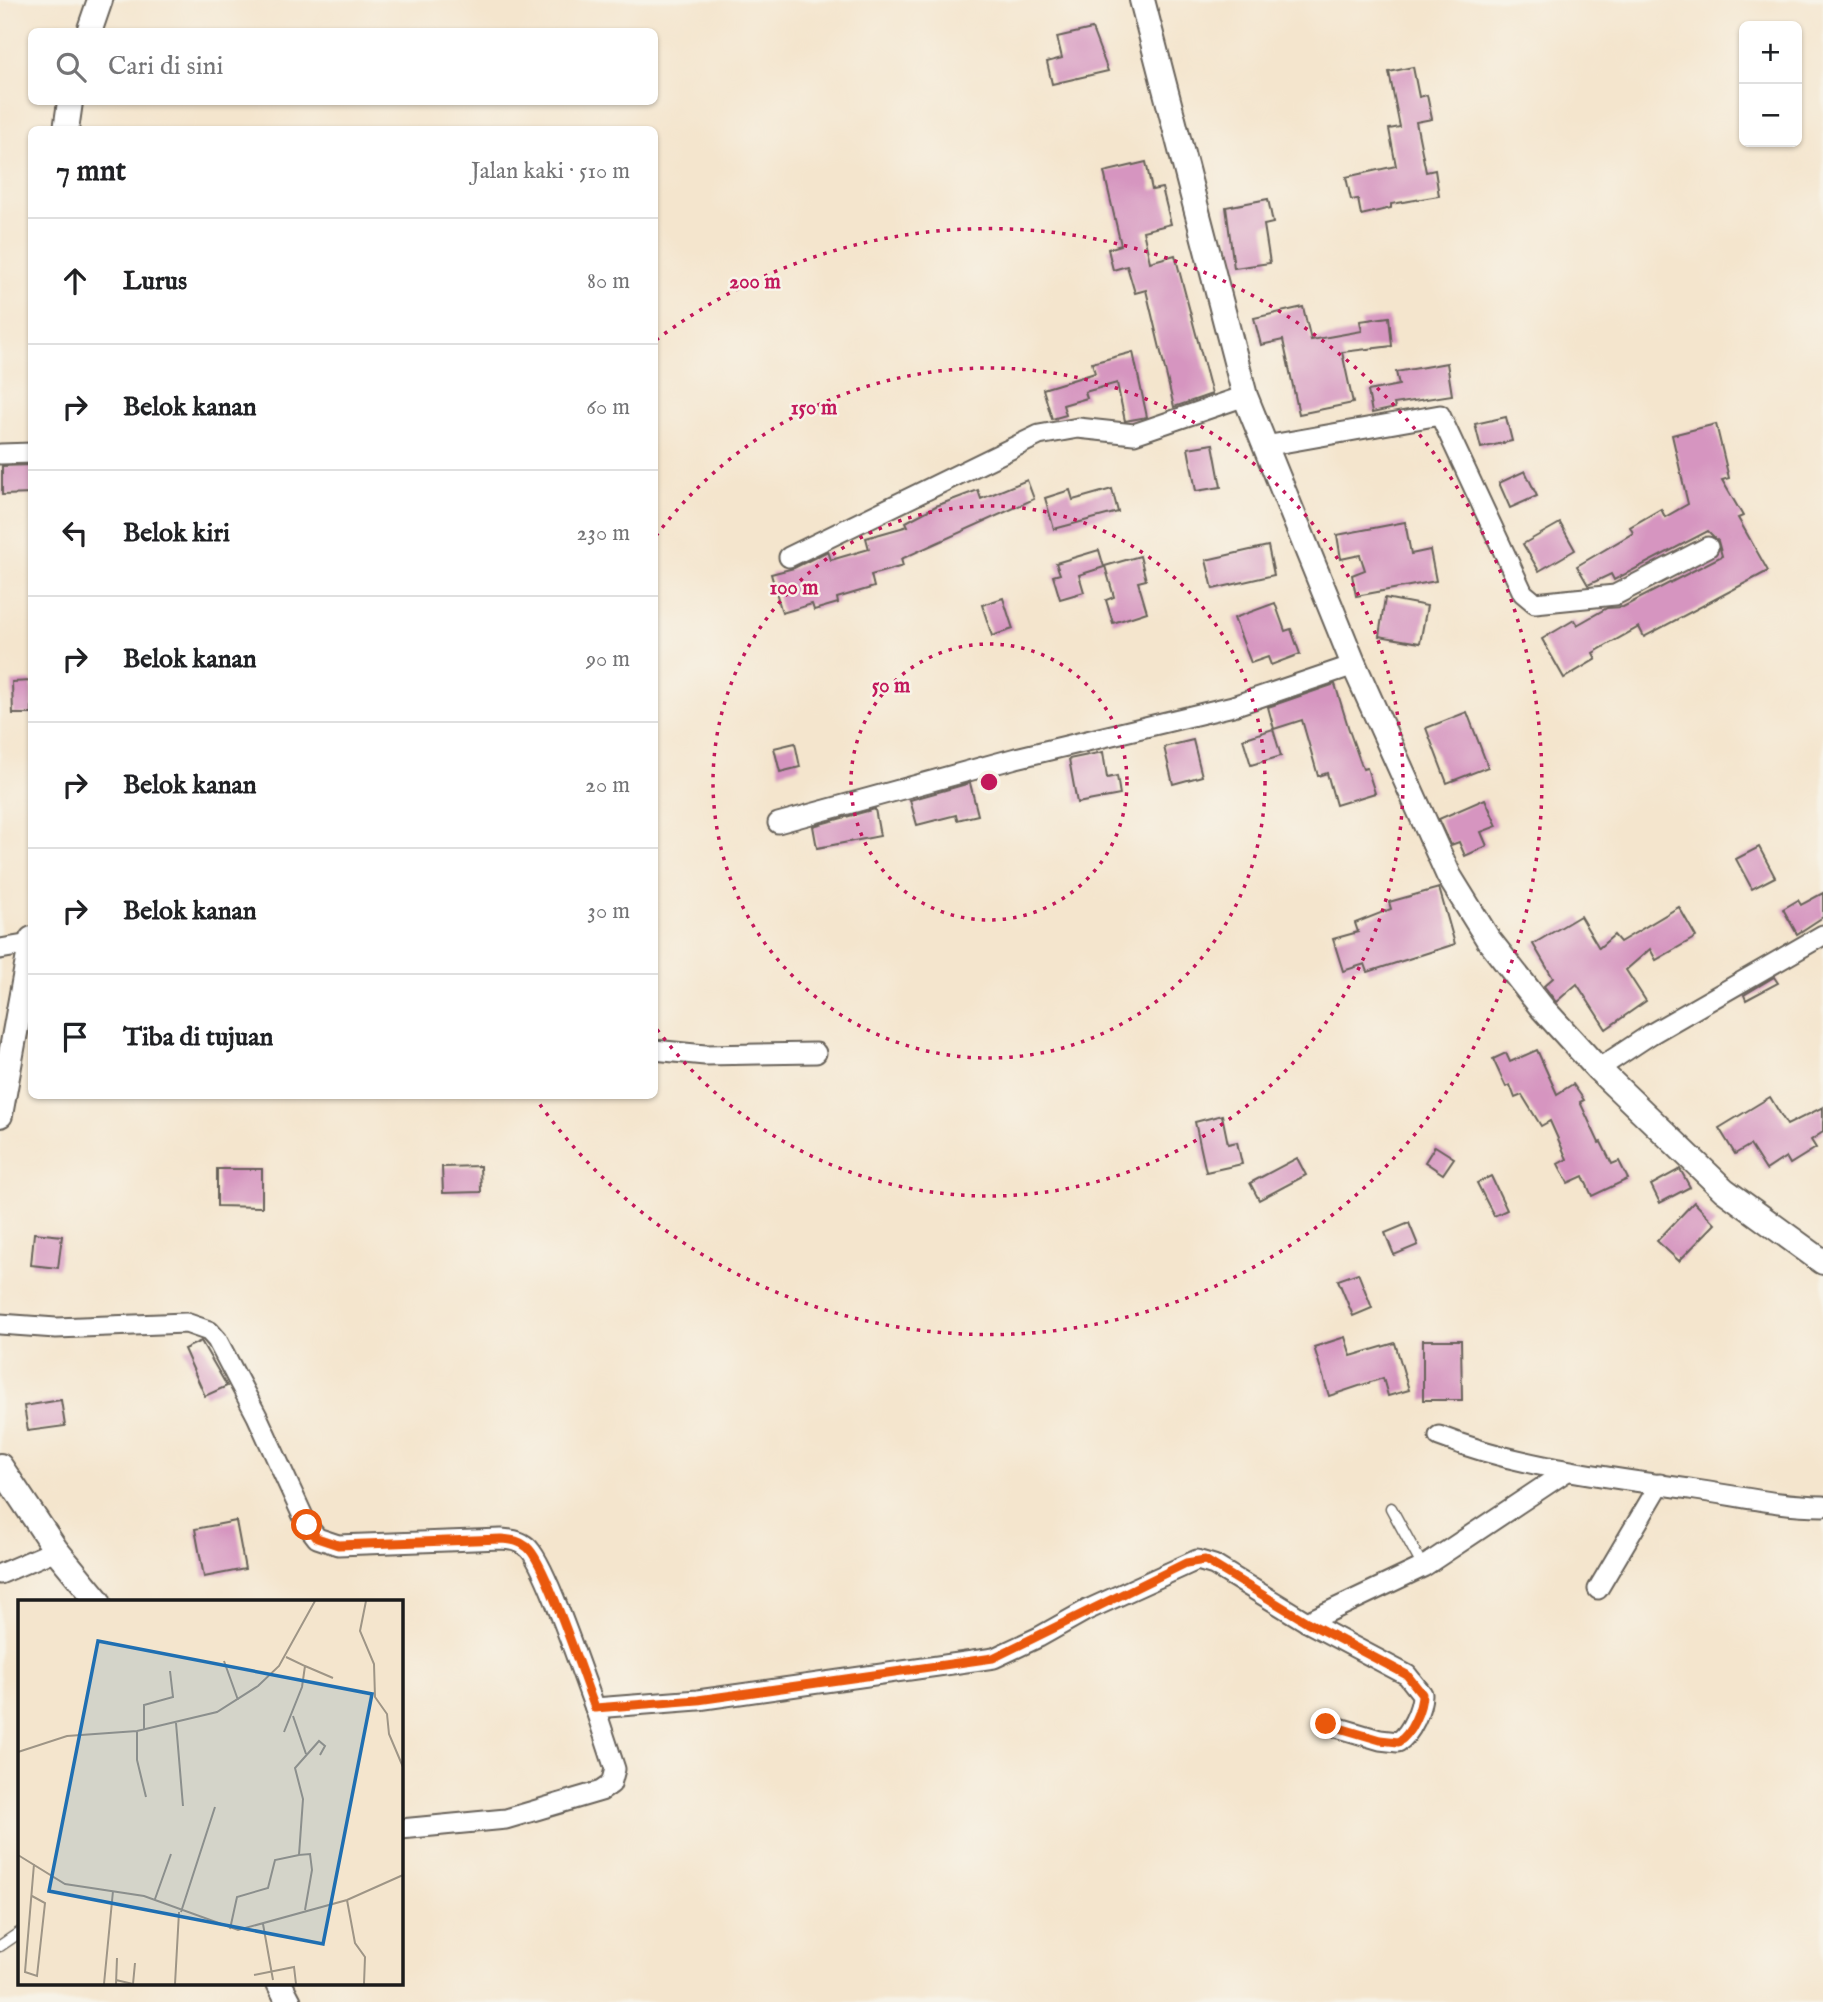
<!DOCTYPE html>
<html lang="id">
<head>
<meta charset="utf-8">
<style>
	:root { --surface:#fff; --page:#f2f2f2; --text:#202124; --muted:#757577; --line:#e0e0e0 }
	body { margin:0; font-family:"IM FELL English",serif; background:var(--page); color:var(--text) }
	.controls { position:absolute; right:21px; top:21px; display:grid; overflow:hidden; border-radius:10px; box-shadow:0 2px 5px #0004 }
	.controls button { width:63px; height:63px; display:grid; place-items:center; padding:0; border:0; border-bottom:2px solid var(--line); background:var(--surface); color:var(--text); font:35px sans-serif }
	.stop { position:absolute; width:21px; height:21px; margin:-16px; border:5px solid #ea580c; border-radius:50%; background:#fff }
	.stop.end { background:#ea580c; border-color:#fff; box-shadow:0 2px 7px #0008 }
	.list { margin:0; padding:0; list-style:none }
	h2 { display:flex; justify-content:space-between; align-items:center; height:91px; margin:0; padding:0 28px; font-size:30px }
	h2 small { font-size:23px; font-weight:400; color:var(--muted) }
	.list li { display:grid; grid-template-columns:46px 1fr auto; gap:21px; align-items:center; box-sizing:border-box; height:126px; padding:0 28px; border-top:2px solid var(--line) }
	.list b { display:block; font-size:26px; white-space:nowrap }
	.list em { font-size:23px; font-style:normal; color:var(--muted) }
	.icon { flex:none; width:38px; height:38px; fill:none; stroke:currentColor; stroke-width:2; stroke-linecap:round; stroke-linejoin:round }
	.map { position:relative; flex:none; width:1823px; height:2002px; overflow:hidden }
	.search { position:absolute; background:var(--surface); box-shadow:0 2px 5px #0004; left:28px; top:28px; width:630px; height:77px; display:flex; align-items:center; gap:18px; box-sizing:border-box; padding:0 24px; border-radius:10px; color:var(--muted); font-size:26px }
	.panel { position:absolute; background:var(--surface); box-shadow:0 2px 5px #0004; left:28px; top:126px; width:630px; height:973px; border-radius:10px }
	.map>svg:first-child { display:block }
	.building { fill:#d695c0 }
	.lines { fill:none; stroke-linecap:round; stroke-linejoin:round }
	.service-casing { stroke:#68625a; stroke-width:13 }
	.minor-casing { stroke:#68625a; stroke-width:23 }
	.tertiary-casing { stroke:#68625a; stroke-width:28 }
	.service { stroke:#fff; stroke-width:10 }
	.minor { stroke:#fff; stroke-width:19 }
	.tertiary { stroke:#fff; stroke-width:24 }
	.route { stroke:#ea580c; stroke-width:9 }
	.ring { fill:none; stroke:#c2185b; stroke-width:3.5; stroke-dasharray:3.5 7 }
	.inset-road { fill:none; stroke:#9e9586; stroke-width:2 }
	.view { fill:#1f6fb2; fill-opacity:0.15; stroke:#1f6fb2; stroke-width:3.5 }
	.inset-edge { fill:none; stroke:#1c1c1c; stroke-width:3.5 }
	.centre { fill:#c2185b; stroke:#f7f3e8; stroke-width:3.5 }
	.ring-label { font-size:21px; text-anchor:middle; font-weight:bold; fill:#c2185b; stroke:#f7f3e8; stroke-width:5; stroke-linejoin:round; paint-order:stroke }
</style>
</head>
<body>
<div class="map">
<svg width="1823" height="2002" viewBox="0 0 1823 2002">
	<rect width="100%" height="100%" fill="#f7f3e8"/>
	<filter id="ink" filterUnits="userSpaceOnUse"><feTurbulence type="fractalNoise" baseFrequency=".0143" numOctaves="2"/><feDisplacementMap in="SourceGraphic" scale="14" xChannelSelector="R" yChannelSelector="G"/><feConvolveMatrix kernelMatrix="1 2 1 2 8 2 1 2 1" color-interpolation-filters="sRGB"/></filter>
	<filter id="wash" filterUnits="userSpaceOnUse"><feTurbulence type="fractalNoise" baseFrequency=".00686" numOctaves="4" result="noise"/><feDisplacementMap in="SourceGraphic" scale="28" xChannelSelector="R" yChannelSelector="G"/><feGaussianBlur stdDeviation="1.57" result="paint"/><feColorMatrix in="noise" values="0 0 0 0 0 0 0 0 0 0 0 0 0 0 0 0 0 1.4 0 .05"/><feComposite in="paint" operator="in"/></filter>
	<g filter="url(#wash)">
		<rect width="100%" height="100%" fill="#f4e5cd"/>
		<g id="blocks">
			<g class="building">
				<path d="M1092,29L1108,71L1052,84L1047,62L1062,58L1057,37Z"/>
				<path d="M1413,67L1419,97L1427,95L1432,119L1416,122L1426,172L1435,170L1439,196L1391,204V208L1361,215L1358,199L1351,200L1346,177L1396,166L1389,129L1400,127L1389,72Z"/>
				<path d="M1146,162L1152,190L1162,188L1171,224L1143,231L1150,262L1175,255L1212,394L1174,407L1146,290L1135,293L1127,266L1113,270L1108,249L1121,245L1104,172Z"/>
				<path d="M1268,199L1273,223L1264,225L1270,263L1234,268L1226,207Z"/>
				<path d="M1303,307L1311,340L1362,331L1360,321L1389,317L1392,346L1342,352L1353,403L1299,414L1283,340L1261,345L1254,318Z"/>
				<path d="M1133,352L1147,417L1125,421L1117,383L1085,392L1087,398L1063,405L1066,415L1052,419L1043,389L1095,373L1092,363Z"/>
				<path d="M1447,363L1452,395L1394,404L1395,408L1372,413L1368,391L1399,385L1396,372Z"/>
				<path d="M1506,417L1512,441L1481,448L1475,424Z"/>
				<path d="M1716,424L1729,478L1722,480L1743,516L1738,518L1768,571L1644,637L1639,627L1593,653L1596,659L1564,678L1542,639L1574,620L1577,625L1607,608L1623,607L1722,556L1718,541L1708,531L1614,580L1611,574L1588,585L1577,566L1633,533L1630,527L1661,509L1665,517L1688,504L1672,435Z"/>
				<path d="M1213,444L1221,487L1196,491L1188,448Z"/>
				<path d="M32,465V494L2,495V466Z"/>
				<path d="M1525,471L1537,496L1510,508L1499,483Z"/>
				<path d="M1027,480L1034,499L901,559L903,566L871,575L874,587L837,598L838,603L814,610L812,604L782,613L771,574L794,568L828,551L831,560L869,549L866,538L908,526L906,522L936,506L978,490L981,499Z"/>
				<path d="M1112,489L1118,512L1054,529L1045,498L1070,490L1073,500Z"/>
				<path d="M1405,522L1411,554L1430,550L1436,581L1356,596L1352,575L1365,570L1360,555L1341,559L1337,535Z"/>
				<path d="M1560,523L1575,550L1539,571L1523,544Z"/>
				<path d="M1268,546L1274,575L1213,589L1206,560Z"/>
				<path d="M1099,550L1104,567L1079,575L1084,592L1060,599L1053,576L1060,574L1056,563Z"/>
				<path d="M1140,556L1146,580L1138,582L1147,612L1113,623L1106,600L1114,597L1105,566Z"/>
				<path d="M1003,598L1013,629L992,636L982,605Z"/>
				<path d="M1385,598L1427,606L1420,643L1379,636Z"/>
				<path d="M1275,603L1285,631L1291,629L1300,654L1271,665L1268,657L1251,663L1234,618Z"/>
				<path d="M32,681V714H13L12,682Z"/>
				<path d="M1335,684L1350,733L1363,769L1367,768L1375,793L1336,805L1327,773L1318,776L1302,720L1274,729L1268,707Z"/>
				<path d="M1467,712L1488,767L1447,783L1426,728Z"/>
				<path d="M1273,729L1281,756L1251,765L1243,739Z"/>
				<path d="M1193,740L1202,776L1173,784L1164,747Z"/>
				<path d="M795,743L800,767L780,772L774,748Z"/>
				<path d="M1103,752L1107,778L1117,776L1120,795L1077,803L1069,759Z"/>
				<path d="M970,783L978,815L957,820L956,815L917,825L910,800Z"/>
				<path d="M1485,799L1497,826L1481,832L1487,846L1465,856L1459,842L1451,845L1439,819Z"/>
				<path d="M875,809L880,836L817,848L813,826Z"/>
				<path d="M1759,847L1775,877L1752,889L1736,859Z"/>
				<path d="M1439,888L1455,944L1368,972L1365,964L1343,971L1333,939L1358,932L1355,923L1391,909L1389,902Z"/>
				<path d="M1823,893V917L1797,934L1783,909L1798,900L1801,905Z"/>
				<path d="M1679,907L1696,937L1656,960L1650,949L1626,970L1646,1001L1606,1029L1577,984L1556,1002L1544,986L1553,978L1533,944L1580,916L1599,948L1614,935L1620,942Z"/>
				<path d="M1774,977L1778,983L1746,1000L1744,995Z"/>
				<path d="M1537,1050L1557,1094L1573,1084L1584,1100L1580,1102L1599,1143L1601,1142L1612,1164L1619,1161L1628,1179L1592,1196L1583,1176L1568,1183L1558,1164L1567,1159L1550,1121L1541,1126L1522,1095L1515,1098L1510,1085L1506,1087L1493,1059L1506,1053L1510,1062Z"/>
				<path d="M1770,1097L1787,1125L1823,1107V1132L1811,1140L1816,1148L1790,1164L1786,1157L1766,1170L1750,1145L1735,1154L1719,1128Z"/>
				<path d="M1222,1115L1228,1144L1237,1142L1242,1164L1206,1172L1195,1122Z"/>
				<path d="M1435,1146L1454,1158L1443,1174L1425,1162Z"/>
				<path d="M1297,1158L1306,1175L1259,1200L1250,1183Z"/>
				<path d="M480,1166L481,1192L443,1193L442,1167Z"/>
				<path d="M217,1169H262V1207L217,1206Z"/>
				<path d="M1680,1169L1690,1187L1660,1203L1651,1185Z"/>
				<path d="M1491,1176L1507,1210L1494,1216L1477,1183Z"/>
				<path d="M1694,1202L1715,1224L1679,1261L1657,1241Z"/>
				<path d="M1409,1223L1418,1245L1394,1255L1385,1233Z"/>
				<path d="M34,1233L62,1236L58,1268L31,1265Z"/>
				<path d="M1358,1273L1372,1308L1353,1316L1338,1280Z"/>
				<path d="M1345,1337L1351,1356L1395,1343L1409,1390L1388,1396L1383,1378L1329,1396L1314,1347Z"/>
				<path d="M1423,1340H1461L1462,1400H1423Z"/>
				<path d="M201,1341L227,1386L205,1396L184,1349Z"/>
				<path d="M61,1400L65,1426L28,1431L24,1406Z"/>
				<path d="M236,1521L245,1569L204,1577L195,1529Z"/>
			</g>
		</g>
	</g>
	<g filter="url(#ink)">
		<use href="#blocks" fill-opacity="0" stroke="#68625a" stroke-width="2"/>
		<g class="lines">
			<g class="service-casing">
				<g id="service">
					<path d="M1391,1508L1423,1567"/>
					<path d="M0,1946L19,1933"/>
				</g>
			</g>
			<g class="minor-casing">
				<g id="minor">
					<path d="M1265,446L1440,415L1523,593L1535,603L1615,595L1708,547"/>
					<path d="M0,454L32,453"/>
					<path d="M789,557L1039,435L1078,428L1134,434L1245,396"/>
					<path d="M778,823L1016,758L1233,706L1354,665"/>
					<path d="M0,949L30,944"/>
					<path d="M654,1050L705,1055L816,1053"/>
					<path d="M1598,1069L1651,1034L1823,935"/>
					<path d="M0,1324L56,1328L186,1323L209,1331L217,1340L257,1416L307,1525L317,1538L338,1545L501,1539C511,1540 519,1540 527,1547C545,1561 584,1680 595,1708"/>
					<path d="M1439,1436C1521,1468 1609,1477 1696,1490C1738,1496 1780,1506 1823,1506"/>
					<path d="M0,1574L56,1550"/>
					<path d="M1598,1589L1660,1484"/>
					<path d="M1307,1622L1423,1567L1567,1471"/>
					<path d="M401,1829L506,1819L601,1791L611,1784L615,1769L595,1708L698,1700L994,1658L1039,1637L1087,1610L1197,1560L1214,1565L1307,1622L1407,1675L1422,1694C1422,1708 1411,1734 1398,1742L1380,1740L1326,1724"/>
				</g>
			</g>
			<g class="tertiary-casing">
				<g id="tertiary">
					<path d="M1142,0L1245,396L1354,665L1449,876L1488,939L1543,1009L1598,1069L1724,1190L1823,1262"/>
					<path d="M89,32L100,0"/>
					<path d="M66,130L70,102"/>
					<path d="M0,1115L32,939"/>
					<path d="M0,1466L56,1550L98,1601"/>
					<path d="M279,1983L289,2002"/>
				</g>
			</g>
			<use href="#service" class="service"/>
			<use href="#minor" class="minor"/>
			<use href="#tertiary" class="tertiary"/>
		</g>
	</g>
	<g class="lines" filter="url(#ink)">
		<path class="route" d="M307,1525L317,1538L338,1545L501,1539C511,1540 519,1540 527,1547C545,1561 584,1680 595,1708L698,1700L993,1658L1186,1563L1205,1560L1307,1622L1407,1675L1422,1694C1422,1708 1411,1735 1398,1742L1380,1740L1326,1724"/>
	</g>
	<g class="ring">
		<circle cx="989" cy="782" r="138"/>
		<circle cx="989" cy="782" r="276"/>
		<path d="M656 536A414 414 0 1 1 656 1028"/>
		<path d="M656 340A553 553 0 1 1 536 1099"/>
	</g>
	<g transform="translate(18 1600)">
		<rect width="385" height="385" fill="#f4e5cd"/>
		<path class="inset-road" d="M348,1L342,31L356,64L357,97L369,114L371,134L385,167M206,61L220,100M287,66L315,78M275,116L288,154M158,123L165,206M126,129V105L155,97L152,71M119,131V160L128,197M266,132L284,87L287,66L268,57M0,152L49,136L119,131L199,112L240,86L261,66L297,1M0,255L47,284L126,296L220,330L329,300L385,275M14,296L27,303L19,376L7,372L16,264M137,299L153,254M329,300L337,343L347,357L346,384M287,310L294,270L292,254L281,255L285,199L277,168L301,141L307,146L302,155M163,312L197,207M245,324L255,380M212,329L219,297L250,288L257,260L281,255M236,375L276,367L278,384M98,380L115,384L117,363M86,384L95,291M98,384L99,358M157,384L161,312"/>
		<path class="view" d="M80,41L354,94L305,344L31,291Z"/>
		<rect width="385" height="385" class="inset-edge"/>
	</g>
	<circle cx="989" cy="782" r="10" class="centre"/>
	<g class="ring-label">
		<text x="755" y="288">200 m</text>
		<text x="814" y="414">150 m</text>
		<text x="794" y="594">100 m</text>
		<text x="891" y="692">50 m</text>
	</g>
</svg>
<div class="controls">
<button>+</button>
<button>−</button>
</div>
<div class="stop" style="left:307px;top:1525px"></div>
<div class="stop end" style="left:1326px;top:1724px"></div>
<div class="search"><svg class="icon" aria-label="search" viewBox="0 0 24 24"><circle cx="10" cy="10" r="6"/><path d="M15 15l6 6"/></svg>Cari di sini</div>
<section class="panel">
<h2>7 mnt<small>Jalan kaki · 510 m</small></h2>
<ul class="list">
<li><svg class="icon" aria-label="ahead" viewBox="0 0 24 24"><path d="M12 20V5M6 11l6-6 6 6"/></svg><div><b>Lurus</b></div><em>80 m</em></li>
<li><svg class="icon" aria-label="right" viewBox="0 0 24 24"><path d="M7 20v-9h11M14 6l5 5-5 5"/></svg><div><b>Belok kanan</b></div><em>60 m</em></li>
<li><svg class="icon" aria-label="left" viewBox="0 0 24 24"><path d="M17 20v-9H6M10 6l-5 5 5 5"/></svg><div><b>Belok kiri</b></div><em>230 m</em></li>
<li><svg class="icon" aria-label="right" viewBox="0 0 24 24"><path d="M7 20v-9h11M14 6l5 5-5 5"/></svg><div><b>Belok kanan</b></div><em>90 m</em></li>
<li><svg class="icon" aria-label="right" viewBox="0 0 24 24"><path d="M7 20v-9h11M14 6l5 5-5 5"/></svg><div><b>Belok kanan</b></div><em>20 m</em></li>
<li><svg class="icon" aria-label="right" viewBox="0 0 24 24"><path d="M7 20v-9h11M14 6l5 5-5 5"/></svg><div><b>Belok kanan</b></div><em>30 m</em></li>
<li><svg class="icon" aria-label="arrive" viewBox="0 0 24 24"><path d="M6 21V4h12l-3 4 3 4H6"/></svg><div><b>Tiba di tujuan</b></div></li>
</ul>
</section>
</div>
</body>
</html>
